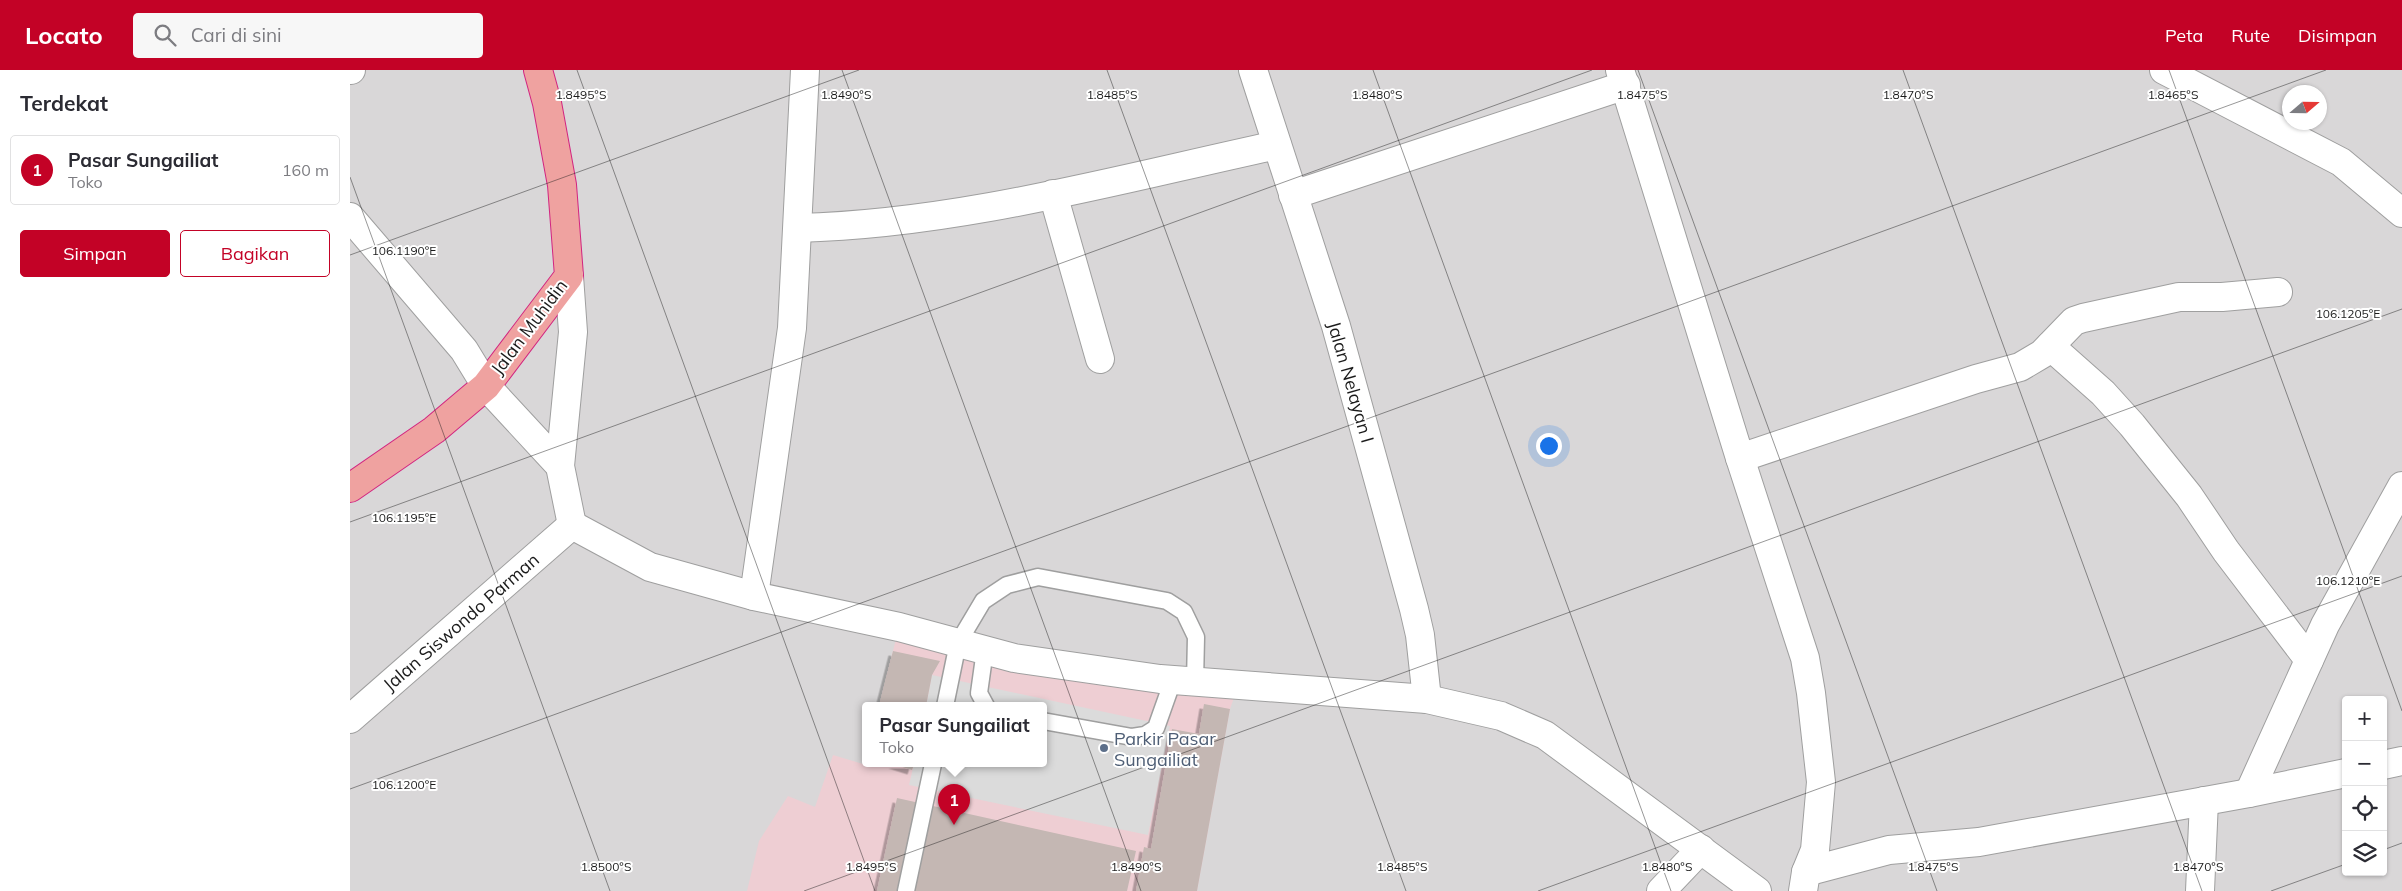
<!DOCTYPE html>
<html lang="id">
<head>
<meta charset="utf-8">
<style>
	:root { --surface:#fff; --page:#f7f7f7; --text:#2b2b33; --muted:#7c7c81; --line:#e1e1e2; --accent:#c30226 }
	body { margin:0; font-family:Mulish,sans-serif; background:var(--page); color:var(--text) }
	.controls { position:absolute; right:15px; bottom:15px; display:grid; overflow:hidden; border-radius:5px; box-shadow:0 1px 4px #0004 }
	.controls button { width:45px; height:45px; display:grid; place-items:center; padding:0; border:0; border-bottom:1px solid var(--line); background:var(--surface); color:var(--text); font:25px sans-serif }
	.compass { position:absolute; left:1932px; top:15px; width:45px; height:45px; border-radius:50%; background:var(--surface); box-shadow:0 1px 4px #0004; rotate:70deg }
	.you { position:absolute; left:1198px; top:375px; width:18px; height:18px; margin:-12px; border:4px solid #fff; border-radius:50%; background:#1a73e8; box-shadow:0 0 0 8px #1a73e833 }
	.badge { display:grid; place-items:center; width:32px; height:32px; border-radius:50%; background:var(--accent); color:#fff; font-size:16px; font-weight:700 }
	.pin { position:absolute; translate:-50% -41px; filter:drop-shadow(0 1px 2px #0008) }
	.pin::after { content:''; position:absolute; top:26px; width:18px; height:15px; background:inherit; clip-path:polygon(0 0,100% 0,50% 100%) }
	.popup { position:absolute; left:512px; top:632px; width:185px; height:65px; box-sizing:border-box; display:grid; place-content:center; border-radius:5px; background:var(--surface); filter:drop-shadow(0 1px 4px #0005); font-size:16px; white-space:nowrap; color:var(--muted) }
	.popup b { font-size:19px; color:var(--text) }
	.popup::after { content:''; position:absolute; left:50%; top:100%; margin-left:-10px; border:10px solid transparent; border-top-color:var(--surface) }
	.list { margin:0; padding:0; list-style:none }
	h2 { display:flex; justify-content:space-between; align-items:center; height:65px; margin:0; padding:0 20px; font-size:21px }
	h2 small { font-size:16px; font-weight:400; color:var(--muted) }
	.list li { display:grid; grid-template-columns:32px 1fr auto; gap:15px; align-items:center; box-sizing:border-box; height:70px; margin:0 10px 10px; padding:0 10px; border:1px solid var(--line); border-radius:5px }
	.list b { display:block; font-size:19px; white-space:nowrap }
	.list p { margin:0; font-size:16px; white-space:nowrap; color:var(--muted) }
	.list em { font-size:16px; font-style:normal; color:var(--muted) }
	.actions { display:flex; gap:10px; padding:15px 20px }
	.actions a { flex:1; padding:11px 0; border:1px solid var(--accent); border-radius:5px; text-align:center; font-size:18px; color:var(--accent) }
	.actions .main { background:var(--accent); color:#fff }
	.icon { flex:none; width:28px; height:28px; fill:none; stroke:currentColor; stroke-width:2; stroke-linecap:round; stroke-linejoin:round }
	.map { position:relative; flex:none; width:2052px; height:821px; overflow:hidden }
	header { display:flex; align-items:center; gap:30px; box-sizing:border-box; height:70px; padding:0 25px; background:var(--accent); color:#fff }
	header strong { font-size:24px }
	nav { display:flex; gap:28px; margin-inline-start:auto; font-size:18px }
	.search { width:350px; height:45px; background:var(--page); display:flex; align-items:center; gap:12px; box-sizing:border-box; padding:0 18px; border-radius:5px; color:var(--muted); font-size:19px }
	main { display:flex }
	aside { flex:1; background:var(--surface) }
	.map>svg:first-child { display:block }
	.residential { fill:#d9d7d8; fill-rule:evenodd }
	.commercial { fill:#eeced3 }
	.parking { fill:#dbdbdb }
	.building { fill:#c4b7b3; filter:url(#shadow) }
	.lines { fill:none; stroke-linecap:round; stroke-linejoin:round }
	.service-casing { stroke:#9f9f9f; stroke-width:19 }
	.minor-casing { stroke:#9f9f9f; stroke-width:30 }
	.trunk-casing { stroke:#d22580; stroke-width:30 }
	.service { stroke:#fff; stroke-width:16 }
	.minor { stroke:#fff; stroke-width:28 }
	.trunk { stroke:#efa2a0; stroke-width:28 }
	.ticks { fill:none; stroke:#1b1b1b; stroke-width:1; stroke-opacity:0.45 }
	.service-dot { fill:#5c6f8a; stroke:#fff; stroke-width:2 }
	.labels { text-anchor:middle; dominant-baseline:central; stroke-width:4; stroke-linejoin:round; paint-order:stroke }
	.street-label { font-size:18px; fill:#1b1b1b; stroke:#fff }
	.service-label { font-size:18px; fill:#4e5e75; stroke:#fff; text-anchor:start }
	.ticks-label { font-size:12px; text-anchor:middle; fill:#1b1b1b; stroke:#fff; stroke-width:4; stroke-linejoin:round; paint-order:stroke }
</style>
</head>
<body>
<header>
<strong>Locato</strong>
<div class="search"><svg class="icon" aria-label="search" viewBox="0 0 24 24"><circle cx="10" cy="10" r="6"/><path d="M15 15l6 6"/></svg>Cari di sini</div>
<nav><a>Peta</a><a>Rute</a><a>Disimpan</a></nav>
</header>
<main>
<aside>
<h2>Terdekat<small></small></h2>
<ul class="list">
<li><span class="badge">1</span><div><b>Pasar Sungailiat</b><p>Toko</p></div><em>160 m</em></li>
</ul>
<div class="actions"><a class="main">Simpan</a><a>Bagikan</a></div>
</aside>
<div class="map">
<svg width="2052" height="821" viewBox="0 0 2052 821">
	<defs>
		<filter id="shadow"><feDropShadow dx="-4.5" dy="4.5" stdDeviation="0" flood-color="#0004"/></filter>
	</defs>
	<rect width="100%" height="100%" fill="#ece6e0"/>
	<path class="residential" d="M0,0H2052V821H0ZM1940,22H1970V52H1940ZM1996,630H2033V802H1996ZM515,636H693V694H515Z"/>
	<path class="commercial" d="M549,557L889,613L880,639L847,821H397L409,771L438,726L465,737L483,685L513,694L515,689V694H693V636H529Z"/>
	<path class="parking" d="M582,605L820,656L798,765L559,715L564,694H693V636H576Z"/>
	<g class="building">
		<path d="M543,581L590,591L582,605L576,636H529Z"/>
		<path d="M854,634L880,639L847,821H786L794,777L801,779L822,659L849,664Z"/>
		<path d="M543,694H564L562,700Z"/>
		<path d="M547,728L786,781L777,821H527Z"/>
	</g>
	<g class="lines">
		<g class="service-casing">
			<g id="service">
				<path d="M635,580L629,623L636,636"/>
				<path d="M595,636L608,573L633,531L657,515L688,507L817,531L834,542L846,567L845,612"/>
				<path d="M693,651L782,667L795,665L806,658L823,610"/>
				<path d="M556,821L583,694"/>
			</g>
		</g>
		<g class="minor-casing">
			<g id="minor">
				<path d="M0,0H1"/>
				<path d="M903,0L986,256L1064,539L1070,565L1077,629"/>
				<path d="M1270,0L1390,388L1455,588L1461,623L1471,712L1465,780L1456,802L1453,821"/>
				<path d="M1814,0L1991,92L2052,143"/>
				<path d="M703,124L750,289"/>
				<path d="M943,125L1276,15"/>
				<path d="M0,147L114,280L136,316L210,396"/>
				<path d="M448,158C610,154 769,109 927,75"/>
				<path d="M219,206L223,262L210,396L222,455"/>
				<path d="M1700,276L1753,323L1782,355L1839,426L1876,481L1959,590"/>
				<path d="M1390,388L1626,309L1670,297L1692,284L1724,251L1733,248L1829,227H1872L1928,222"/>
				<path d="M222,455L300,497L404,526L549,557L664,588L810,609L1077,629L1151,646L1195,665L1407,821"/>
				<path d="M404,526L442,258L455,0"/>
				<path d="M0,649L222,455"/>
				<path d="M2033,695L2052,691"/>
				<path d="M1899,723L1975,555L2052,416"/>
				<path d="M1456,802L1539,780L1629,772L1899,723L1996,703"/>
				<path d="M1311,821L1351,779"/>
				<path d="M1850,821L1854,731"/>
			</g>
		</g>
		<g class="trunk-casing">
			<path id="trunk" d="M0,418L84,360L136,316L219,206L212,115L197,33L188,0"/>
		</g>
		<use href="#service" class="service"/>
		<use href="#minor" class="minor"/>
		<use href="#trunk" class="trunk"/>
	</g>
	<path class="ticks" d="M227,0L525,821M492,0L791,821M757,0L1056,821M1023,0L1321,821M1288,0L1587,821M1553,0L1852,821M1819,0L2052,641M0,107L260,821M0,185L509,0M0,452L1242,0M0,719L1976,0M2033,780L2052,773M454,821L2052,239M1188,821L2052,506M1921,821L1996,794"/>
	<circle class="service-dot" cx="754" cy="678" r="5"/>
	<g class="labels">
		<g class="street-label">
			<text transform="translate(179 257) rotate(-53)">Jalan Muhidin</text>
			<text transform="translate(1001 312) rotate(74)">Jalan Nelayan I</text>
			<text transform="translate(111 552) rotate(-41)">Jalan Siswondo Parman</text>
		</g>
		<g class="service-label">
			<text x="764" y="668">Parkir Pasar<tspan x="764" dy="21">Sungailiat</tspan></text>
		</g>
	</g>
	<g class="ticks-label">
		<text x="231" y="29">1.8495°S</text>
		<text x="496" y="29">1.8490°S</text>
		<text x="762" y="29">1.8485°S</text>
		<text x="1027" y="29">1.8480°S</text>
		<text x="1823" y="29">1.8465°S</text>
		<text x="1292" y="29">1.8475°S</text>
		<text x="1558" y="29">1.8470°S</text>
		<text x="54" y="185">106.1190°E</text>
		<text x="1998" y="248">106.1205°E</text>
		<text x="54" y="452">106.1195°E</text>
		<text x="1998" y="515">106.1210°E</text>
		<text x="54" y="719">106.1200°E</text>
		<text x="256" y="801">1.8500°S</text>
		<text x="521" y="801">1.8495°S</text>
		<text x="786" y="801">1.8490°S</text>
		<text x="1052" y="801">1.8485°S</text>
		<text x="1317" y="801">1.8480°S</text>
		<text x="1583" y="801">1.8475°S</text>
		<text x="1848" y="801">1.8470°S</text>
	</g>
</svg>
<div class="controls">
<button>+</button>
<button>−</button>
<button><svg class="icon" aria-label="locate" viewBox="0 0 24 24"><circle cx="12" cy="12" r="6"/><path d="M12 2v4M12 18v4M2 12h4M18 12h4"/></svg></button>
<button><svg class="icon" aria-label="layers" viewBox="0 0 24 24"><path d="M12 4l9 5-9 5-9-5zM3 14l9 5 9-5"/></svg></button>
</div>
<svg class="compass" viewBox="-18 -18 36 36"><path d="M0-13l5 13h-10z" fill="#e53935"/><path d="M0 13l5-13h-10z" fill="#7c7c81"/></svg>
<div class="you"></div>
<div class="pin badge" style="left:604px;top:755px">1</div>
<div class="popup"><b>Pasar Sungailiat</b>Toko</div>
</div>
</main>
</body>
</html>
